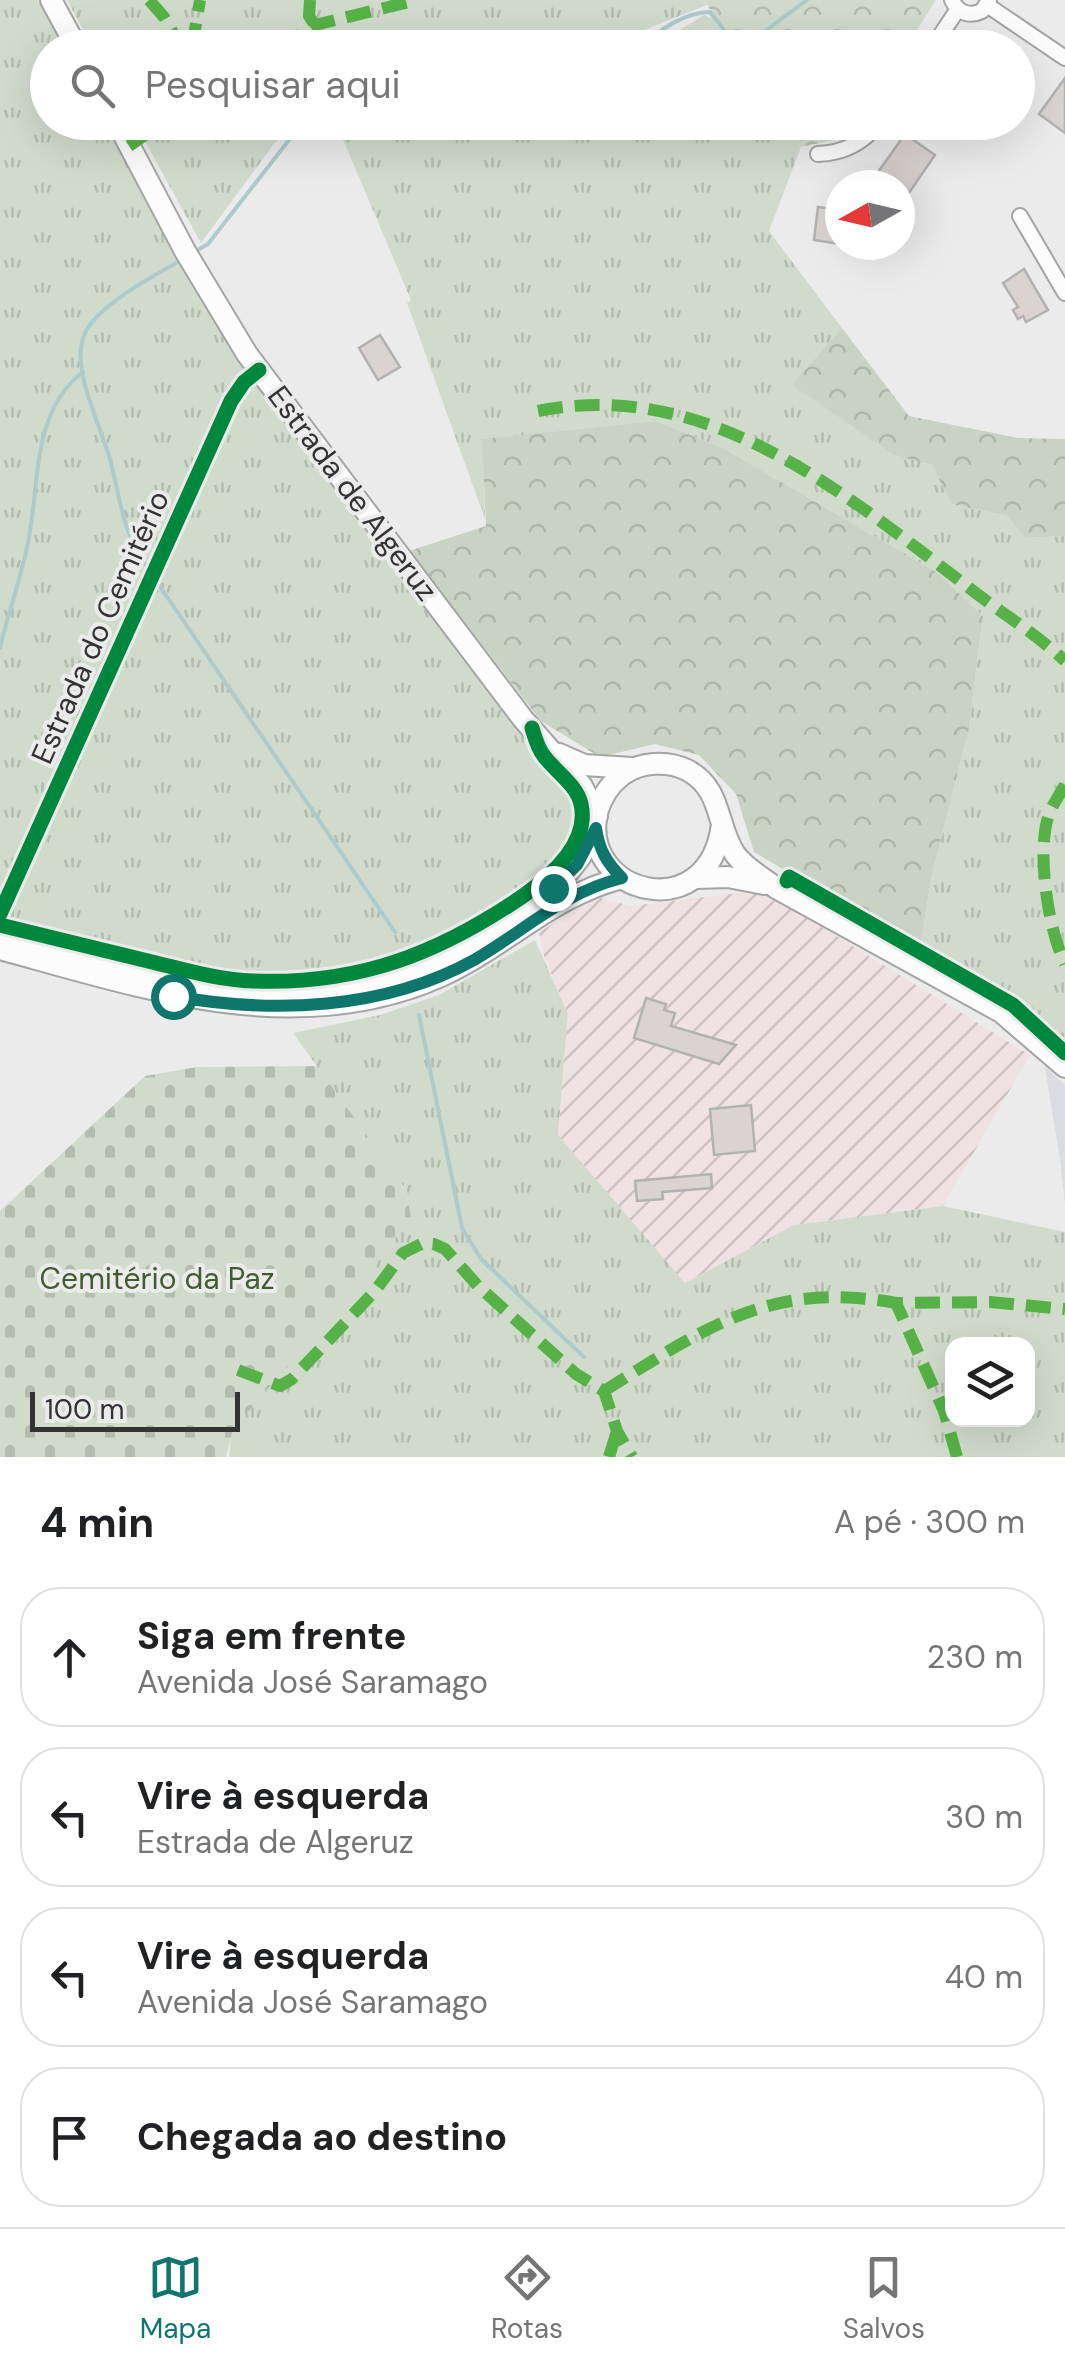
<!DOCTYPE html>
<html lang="pt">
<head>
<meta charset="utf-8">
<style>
	:root { --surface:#fff; --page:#f6f6f6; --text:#202124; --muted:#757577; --line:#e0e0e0; --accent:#0f766e }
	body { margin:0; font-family:"DM Sans",sans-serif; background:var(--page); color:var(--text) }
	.controls { position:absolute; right:30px; bottom:30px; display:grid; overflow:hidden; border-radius:20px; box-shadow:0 10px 40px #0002 }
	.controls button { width:90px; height:90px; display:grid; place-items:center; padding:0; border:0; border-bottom:2px solid var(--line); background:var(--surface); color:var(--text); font:50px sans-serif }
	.compass { position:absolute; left:825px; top:170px; width:90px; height:90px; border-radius:50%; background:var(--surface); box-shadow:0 10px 40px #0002; rotate:262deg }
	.scale { position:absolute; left:30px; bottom:25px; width:210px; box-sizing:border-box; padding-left:10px; border:5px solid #333; border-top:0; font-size:28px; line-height:35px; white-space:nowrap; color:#333; -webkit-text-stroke:8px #ebebec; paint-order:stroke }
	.stop { position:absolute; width:30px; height:30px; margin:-22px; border:8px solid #0f766e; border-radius:50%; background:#fff }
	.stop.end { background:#0f766e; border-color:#fff; box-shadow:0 2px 10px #0008 }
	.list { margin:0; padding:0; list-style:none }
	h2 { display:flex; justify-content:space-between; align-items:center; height:130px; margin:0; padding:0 40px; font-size:42px }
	h2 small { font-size:32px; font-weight:400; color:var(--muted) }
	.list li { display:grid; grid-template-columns:65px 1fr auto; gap:30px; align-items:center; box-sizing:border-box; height:140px; margin:0 20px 20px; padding:0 20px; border:2px solid var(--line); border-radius:40px }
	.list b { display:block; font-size:38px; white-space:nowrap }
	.list p { margin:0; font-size:32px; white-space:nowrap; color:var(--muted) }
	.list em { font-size:32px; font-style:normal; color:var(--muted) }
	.icon { flex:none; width:55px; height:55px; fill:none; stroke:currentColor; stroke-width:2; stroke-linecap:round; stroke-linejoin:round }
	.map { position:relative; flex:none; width:1065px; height:1457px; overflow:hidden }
	.search { position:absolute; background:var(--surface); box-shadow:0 10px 40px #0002; left:30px; right:30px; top:30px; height:110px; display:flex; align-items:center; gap:25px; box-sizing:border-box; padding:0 35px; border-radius:55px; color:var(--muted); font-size:38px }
	.sheet { height:770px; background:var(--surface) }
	nav { display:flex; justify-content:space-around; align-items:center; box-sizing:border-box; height:140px; border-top:2px solid var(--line); background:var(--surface); font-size:28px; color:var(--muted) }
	nav a { display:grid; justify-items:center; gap:5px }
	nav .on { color:var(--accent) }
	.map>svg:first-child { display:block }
	.built { fill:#dbdce1 }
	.industrial { fill:url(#industrial-furrows) }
	.grass { fill:url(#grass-tufts); fill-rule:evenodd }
	.forest { fill:url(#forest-crowns) }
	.cemetery { fill:url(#cemetery-stones) }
	.park { fill:url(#park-crowns) }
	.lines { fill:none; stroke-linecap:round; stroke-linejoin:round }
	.stream { stroke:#accbcd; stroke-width:4 }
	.building { fill:#dad3d1; stroke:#b2b2b2; stroke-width:2.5 }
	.minor-casing { stroke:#a4a4a4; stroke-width:18 }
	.secondary-casing { stroke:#a4a4a4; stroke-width:24 }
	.minor { stroke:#fcfcfc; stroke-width:14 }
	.secondary { stroke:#fcfcfc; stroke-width:20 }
	.quiet { stroke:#56b246; stroke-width:12; stroke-dasharray:25 12; stroke-linecap:butt }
	.cycleway-casing { stroke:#ebebec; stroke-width:21 }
	.cycleway { stroke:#00873e; stroke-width:15 }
	.route { stroke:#0f766e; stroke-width:12 }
	.labels { text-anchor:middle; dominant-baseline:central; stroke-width:8; stroke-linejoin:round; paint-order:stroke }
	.street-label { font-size:30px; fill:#333; stroke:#ebebec }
	.park-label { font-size:30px; fill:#415d30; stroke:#ebebec }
</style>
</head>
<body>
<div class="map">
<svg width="1065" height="1457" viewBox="0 0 1065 1457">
	<defs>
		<pattern id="industrial-furrows" width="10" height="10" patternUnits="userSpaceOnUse" patternTransform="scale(2.5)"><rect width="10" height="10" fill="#f0e2e3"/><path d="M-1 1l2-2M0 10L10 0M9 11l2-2" fill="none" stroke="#cec2c3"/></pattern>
		<pattern id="grass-tufts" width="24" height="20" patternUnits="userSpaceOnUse" patternTransform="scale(2.5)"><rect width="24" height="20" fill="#d1dbcc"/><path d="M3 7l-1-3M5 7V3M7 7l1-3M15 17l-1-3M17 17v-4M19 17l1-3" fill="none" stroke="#b4bcb0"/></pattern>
		<pattern id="forest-crowns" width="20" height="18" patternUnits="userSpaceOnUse" patternTransform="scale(2.5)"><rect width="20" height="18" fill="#c9d3c3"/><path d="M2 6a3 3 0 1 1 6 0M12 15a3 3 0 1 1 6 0" fill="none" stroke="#adb6a8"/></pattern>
		<pattern id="cemetery-stones" width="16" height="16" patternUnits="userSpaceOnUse" patternTransform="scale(2.5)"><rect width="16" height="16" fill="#d1dbcc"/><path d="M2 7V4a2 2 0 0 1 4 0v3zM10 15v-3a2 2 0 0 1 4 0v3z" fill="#b4bcb0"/></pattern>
		<pattern id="park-crowns" width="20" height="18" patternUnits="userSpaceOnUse" patternTransform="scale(2.5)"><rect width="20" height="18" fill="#d1dbcc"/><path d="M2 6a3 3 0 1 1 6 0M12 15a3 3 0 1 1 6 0" fill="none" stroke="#b4bcb0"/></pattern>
	</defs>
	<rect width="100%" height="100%" fill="#ebebec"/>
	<path class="built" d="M1045,1067L1065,1085V1205L1060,1159Z"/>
	<path class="industrial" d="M755,891L797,912L1030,1055L943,1206L794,1225L685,1283L610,1207L558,1135L568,1014L544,956L539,932L597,897L631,906Z"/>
	<g class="grass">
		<path d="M0,0H38L64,47L48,48V122L105,123L178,255L527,733C529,740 531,749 534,755C544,778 573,787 576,816C580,849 544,875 520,891C428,955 326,987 213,971C188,967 164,958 139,952C93,940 46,928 0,916Z"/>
		<path d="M67,0H704L707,5L644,30L634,47L93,48Z"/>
		<path d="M704,15L712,18L734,47H653Z"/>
		<path d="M135,123H295L287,126L201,243Z"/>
		<path d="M336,123H785L801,147L769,231L842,328L793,385L894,455L932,464L951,504L1007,516L1025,538L1065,536V1046L1016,1003L920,950L931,879L969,728L983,616L938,573L723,448L656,421L483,439L485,519L407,303L411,300Z"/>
		<path d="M535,940L568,1014L558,1135L685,1283L794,1225L943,1206L1065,1232V1457H229L232,1429L369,1273L411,1217L406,1190L293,1033L380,1015L439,995ZM952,1344H1028V1420H952Z"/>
	</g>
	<g class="forest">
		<path d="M842,328L909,416L1018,438L1065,439V536L1025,538L1007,516L951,504L932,465L894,455L792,385Z"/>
		<path d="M656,421L723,448L938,573L983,616L969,728L931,879L920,950L754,852L736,794L699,755L655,744L600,757L541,721L409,551L486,526L482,439Z"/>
	</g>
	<path class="cemetery" d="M317,1066L406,1190L411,1217L369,1273L233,1429L226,1457H0V1211L145,1076L197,1067Z"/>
	<g class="park">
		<path d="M704,0H936L906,47L735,48Z"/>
		<path d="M785,123H858L842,138L801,147Z"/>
	</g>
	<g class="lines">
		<g class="stream">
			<path d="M644,48C656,29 688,12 710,12L738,48"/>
			<path d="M742,48L807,0"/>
			<path d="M194,252L208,244L296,131L315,122"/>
			<path d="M147,567C121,530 121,500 110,459C101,426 69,366 85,333C98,305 155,275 182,260"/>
			<path d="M159,585L395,932"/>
			<path d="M0,648C8,613 21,578 28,543C40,485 31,411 83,372"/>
			<path d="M419,1015L462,1228L481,1259L584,1357"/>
		</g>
	</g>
	<g class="building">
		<path d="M1065,78V133L1039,114Z"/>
		<path d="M905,134L935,155L900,206V185H890L876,175Z"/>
		<path d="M818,207L840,210V244L814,240Z"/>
		<path d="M1024,269L1048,310L1026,322L1023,316L1018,319L1013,310L1018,307L1003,283Z"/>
		<path d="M380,335L400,367L378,380L359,348Z"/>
		<path d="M646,998L666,1004L664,1010L675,1013L671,1026L736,1045L719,1064L634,1038Z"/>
		<path d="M751,1105L755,1151L714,1155L710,1109Z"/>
		<path d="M711,1174L712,1188L662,1192L663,1199L637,1201L635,1181Z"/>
	</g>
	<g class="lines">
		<g class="minor-casing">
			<g id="minor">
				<path d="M952,0C958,13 969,17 982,11L989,0"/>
				<path d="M987,5L1065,58"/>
				<path d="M932,48L958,9"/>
				<path d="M818,154C844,153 863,143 880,122"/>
				<path d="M1020,216L1065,293"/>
				<path d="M0,914L231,401L244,382L259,370"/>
			</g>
		</g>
		<g class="secondary-casing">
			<g id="secondary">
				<path d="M51,0L77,48"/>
				<path d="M117,122L185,251L247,354L523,719L582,786L597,816"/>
				<path d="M559,754L584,765L632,768"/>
				<path d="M722,824C709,929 579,894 597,813C601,798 609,785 622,775C640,762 667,760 687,770C722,788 716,825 735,854C745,868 762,877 776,888L1001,1012L1065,1067"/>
				<path d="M696,878L728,877L764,884"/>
				<path d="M0,932C66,951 139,977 207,987C274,997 370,990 433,961C456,951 478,937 499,923C541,897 576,877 595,829"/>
				<path d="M0,949C143,988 296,1041 441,976C505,947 553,895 622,878"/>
			</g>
		</g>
		<use href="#minor" class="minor"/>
		<use href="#secondary" class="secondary"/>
		<g class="quiet">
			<path d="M149,0L164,17L182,48"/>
			<path d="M310,0L309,16L315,25"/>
			<path d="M192,48L200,0"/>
			<path d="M280,48L315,25L417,0"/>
			<path d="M129,146L164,122"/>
			<path d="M538,411C706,377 844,493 968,587C1001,613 1034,632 1065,661"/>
			<path d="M1065,785C1060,794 1053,804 1049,814C1036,851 1048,929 1065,964"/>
			<path d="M238,1370L280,1386L292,1379L375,1291L403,1253L423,1243L434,1244L445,1249L478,1286L576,1374L604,1391L617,1431L632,1457"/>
			<path d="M604,1391C705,1328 771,1280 896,1303"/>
			<path d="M609,1457L617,1431"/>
			<path d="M957,1457L944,1411L896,1303L990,1302L1065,1309"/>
		</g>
		<g class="cycleway-casing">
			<g id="cycleway">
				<path d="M787,881L789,877L1013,1005L1065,1053"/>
				<path d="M0,914L231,401L244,382L259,370"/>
				<path d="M0,925C49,937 99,949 148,961C182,969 217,980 253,981C358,985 438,954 523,896C551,876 590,843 581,804C577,785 555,771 544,756C538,749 535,738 532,728"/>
			</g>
		</g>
		<use href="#cycleway" class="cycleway"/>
	</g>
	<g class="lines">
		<path class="route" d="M173,996C272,1014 384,1010 474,960C526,930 562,893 622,878C606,862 599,849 596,828L577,865L553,888"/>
	</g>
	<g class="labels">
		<g class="street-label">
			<text transform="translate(353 493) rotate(53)">Estrada de Algeruz</text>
			<text transform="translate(100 627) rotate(-66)">Estrada do Cemitério</text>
		</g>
		<g class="park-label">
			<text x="157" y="1278">Cemitério da Paz</text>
		</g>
	</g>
</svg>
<div class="controls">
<button><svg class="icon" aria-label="layers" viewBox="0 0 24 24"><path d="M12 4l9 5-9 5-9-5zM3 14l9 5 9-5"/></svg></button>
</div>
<svg class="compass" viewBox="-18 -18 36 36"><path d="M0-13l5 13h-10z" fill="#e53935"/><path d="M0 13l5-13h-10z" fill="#757577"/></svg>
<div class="scale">100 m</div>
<div class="stop" style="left:173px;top:996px"></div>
<div class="stop end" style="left:553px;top:888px"></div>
<div class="search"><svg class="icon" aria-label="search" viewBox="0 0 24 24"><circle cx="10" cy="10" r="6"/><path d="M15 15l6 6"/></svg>Pesquisar aqui</div>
</div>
<section class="sheet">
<h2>4 min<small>A pé · 300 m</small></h2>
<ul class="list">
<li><svg class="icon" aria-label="ahead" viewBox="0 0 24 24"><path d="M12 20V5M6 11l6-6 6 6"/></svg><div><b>Siga em frente</b><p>Avenida José Saramago</p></div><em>230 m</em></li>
<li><svg class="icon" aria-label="left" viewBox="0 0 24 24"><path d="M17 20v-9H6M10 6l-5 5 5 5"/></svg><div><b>Vire à esquerda</b><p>Estrada de Algeruz</p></div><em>30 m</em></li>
<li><svg class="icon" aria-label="left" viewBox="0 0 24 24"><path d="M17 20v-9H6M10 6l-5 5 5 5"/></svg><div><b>Vire à esquerda</b><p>Avenida José Saramago</p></div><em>40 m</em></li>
<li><svg class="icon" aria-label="arrive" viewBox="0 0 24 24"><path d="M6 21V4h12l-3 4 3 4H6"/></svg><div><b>Chegada ao destino</b></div></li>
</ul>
</section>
<nav>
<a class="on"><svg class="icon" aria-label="map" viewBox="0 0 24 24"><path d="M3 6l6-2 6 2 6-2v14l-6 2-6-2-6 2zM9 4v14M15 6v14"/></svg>Mapa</a>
<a><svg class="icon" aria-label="directions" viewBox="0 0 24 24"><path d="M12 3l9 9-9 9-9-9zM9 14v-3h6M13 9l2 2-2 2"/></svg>Rotas</a>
<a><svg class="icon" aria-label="saved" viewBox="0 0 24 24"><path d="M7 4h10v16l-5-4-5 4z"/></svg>Salvos</a>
</nav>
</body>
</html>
